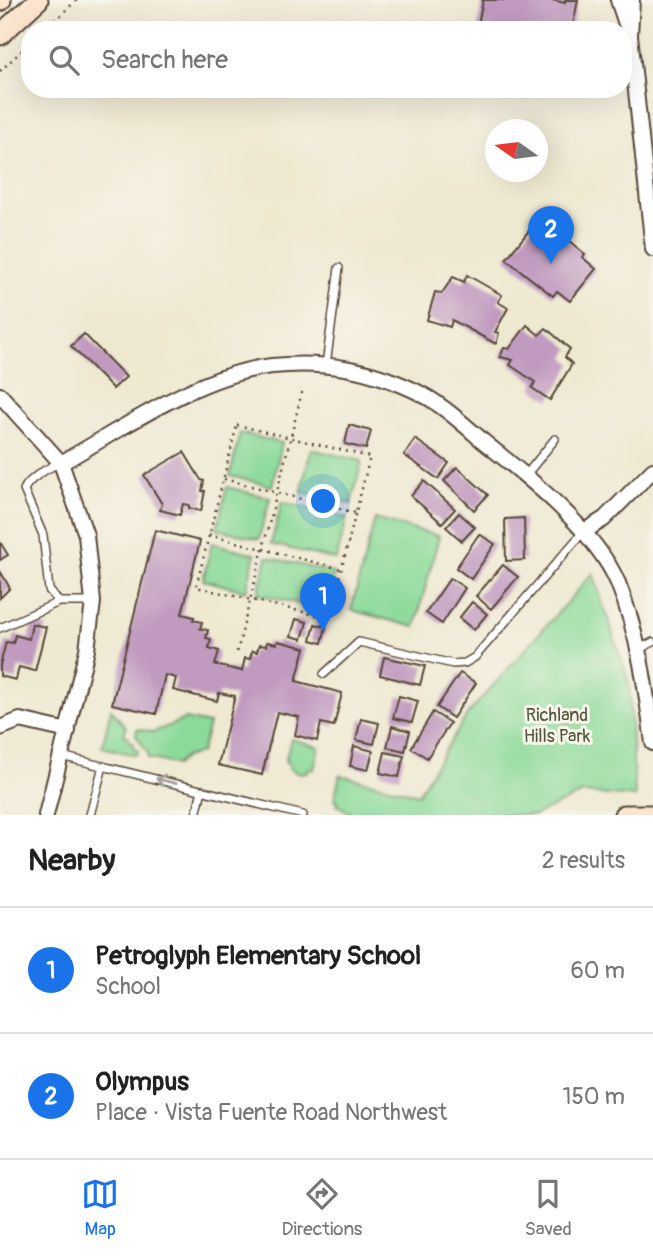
<!DOCTYPE html>
<html lang="en">
<head>
<meta charset="utf-8">
<style>
	:root { --surface:#fff; --page:#f2f2f2; --text:#222; --muted:#767676; --line:#e0e0e0; --accent:#1a73e8 }
	body { margin:0; font-family:Pangolin,sans-serif; background:var(--page); color:var(--text) }
	.compass { position:absolute; left:485px; top:119px; width:63px; height:63px; border-radius:50%; background:var(--surface); box-shadow:0 7px 28px #0002; rotate:284deg }
	.you { position:absolute; left:324px; top:502px; width:24px; height:24px; margin:-18px; border:5px solid #fff; border-radius:50%; background:#1a73e8; box-shadow:0 0 0 10px #1a73e833 }
	.badge { display:grid; place-items:center; width:46px; height:46px; border-radius:50%; background:var(--accent); color:#fff; font-size:23px; font-weight:700 }
	.pin { position:absolute; translate:-50% -58px; filter:drop-shadow(0 2px 4px #0008) }
	.pin::after { content:''; position:absolute; top:37px; width:24px; height:21px; background:inherit; clip-path:polygon(0 0,100% 0,50% 100%) }
	.list { margin:0; padding:0; list-style:none }
	h2 { display:flex; justify-content:space-between; align-items:center; height:91px; margin:0; padding:0 28px; font-size:30px }
	h2 small { font-size:23px; font-weight:400; color:var(--muted) }
	.list li { display:grid; grid-template-columns:46px 1fr auto; gap:21px; align-items:center; box-sizing:border-box; height:126px; padding:0 28px; border-top:2px solid var(--line) }
	.list b { display:block; font-size:26px; white-space:nowrap }
	.list p { margin:0; font-size:23px; white-space:nowrap; color:var(--muted) }
	.list em { font-size:23px; font-style:normal; color:var(--muted) }
	.icon { flex:none; width:38px; height:38px; fill:none; stroke:currentColor; stroke-width:2; stroke-linecap:round; stroke-linejoin:round }
	.map { position:relative; flex:none; width:653px; height:815px; overflow:hidden }
	.search { position:absolute; background:var(--surface); box-shadow:0 7px 28px #0002; left:21px; right:21px; top:21px; height:77px; display:flex; align-items:center; gap:18px; box-sizing:border-box; padding:0 24px; border-radius:28px; color:var(--muted); font-size:26px }
	.sheet { height:343px; background:var(--surface) }
	nav { display:flex; justify-content:space-around; align-items:center; box-sizing:border-box; height:98px; border-top:2px solid var(--line); background:var(--surface); font-size:19px; color:var(--muted) }
	nav a { display:grid; justify-items:center; gap:4px }
	nav .on { color:var(--accent) }
	.map>svg:first-child { display:block }
	.green { fill:#8bda9a; stroke:#63825c; stroke-width:2 }
	.building { fill:#c09abf }
	.lines { fill:none; stroke-linecap:round; stroke-linejoin:round }
	.lane-casing { stroke:#564739; stroke-width:10 }
	.street-casing { stroke:#564739; stroke-width:18 }
	.secondary-casing { stroke:#564739; stroke-width:23 }
	.path { stroke:#564739; stroke-width:2.5; stroke-dasharray:2 5; stroke-linecap:butt }
	.lane { stroke:#fff; stroke-width:7 }
	.street { stroke:#fff; stroke-width:14 }
	.secondary { stroke:#fce5cf; stroke-width:19 }
	.oneway { stroke:#a79f9a }
	.labels { text-anchor:middle; dominant-baseline:central; stroke-width:6; stroke-linejoin:round; paint-order:stroke }
	.park-label { font-size:18px; fill:#4f563d; stroke:#f7f3e8 }
</style>
</head>
<body>
<div class="map">
<svg width="653" height="815" viewBox="0 0 653 815">
	<rect width="100%" height="100%" fill="#f7f3e8"/>
	<filter id="ink" filterUnits="userSpaceOnUse"><feTurbulence type="fractalNoise" baseFrequency=".0143" numOctaves="2"/><feDisplacementMap in="SourceGraphic" scale="14" xChannelSelector="R" yChannelSelector="G"/><feConvolveMatrix kernelMatrix="1 2 1 2 8 2 1 2 1" color-interpolation-filters="sRGB"/></filter>
	<filter id="wash" filterUnits="userSpaceOnUse"><feTurbulence type="fractalNoise" baseFrequency=".00686" numOctaves="4" result="noise"/><feDisplacementMap in="SourceGraphic" scale="28" xChannelSelector="R" yChannelSelector="G"/><feGaussianBlur stdDeviation="1.57" result="paint"/><feColorMatrix in="noise" values="0 0 0 0 0 0 0 0 0 0 0 0 0 0 0 0 0 1.4 0 .05"/><feComposite in="paint" operator="in"/></filter>
	<g filter="url(#wash)">
		<rect width="100%" height="100%" fill="#efe9d2"/>
		<g class="green">
			<path d="M240,433L282,443L272,486L230,476Z"/>
			<path d="M311,449L362,461L351,504L301,492Z"/>
			<path d="M227,487L270,498L259,539L217,529Z"/>
			<path d="M282,502L347,518L336,560L271,544Z"/>
			<path d="M375,519L439,536L415,627L351,610Z"/>
			<path d="M212,543L255,554L246,591L203,580Z"/>
			<path d="M267,557L334,573L325,610L258,594Z"/>
			<path d="M593,573L629,683L635,797L583,793L535,815H354L337,805L338,801L334,800L340,775L418,794L467,715Z"/>
			<path d="M111,709L126,727L124,736L129,737V742L134,743L133,748L138,750L136,755L102,747Z"/>
			<path d="M185,719L209,724L201,752L185,757L176,765L148,758V753L136,735L137,729L154,732Z"/>
			<path d="M291,739L319,747L314,769L308,768L307,772L297,773L289,768L290,764L285,762Z"/>
		</g>
		<g id="blocks">
			<g class="building">
				<path d="M483,0H552L565,3V0H578L572,30H477Z"/>
				<path d="M492,89H511L510,97L491,93Z"/>
				<path d="M540,217L585,254L582,257L596,269L570,301L557,291L553,296L506,259Z"/>
				<path d="M467,275L502,295L498,302L508,308L495,332L499,333L496,344L452,320L450,327L427,320L435,292L442,293L453,277L464,282Z"/>
				<path d="M527,325L539,335L546,328L570,349L565,357L572,364L550,400L532,388L535,382L510,365L513,360L500,357L504,348L509,349Z"/>
				<path d="M84,334L126,377L113,389L71,346Z"/>
				<path d="M349,425L371,431L366,449L345,444Z"/>
				<path d="M415,439L449,463L438,479L404,455Z"/>
				<path d="M184,452L201,480L204,481L202,491H205L201,511L189,508V505L183,504L180,515L160,510L162,504L144,475Z"/>
				<path d="M457,467L488,495L474,510L444,481Z"/>
				<path d="M424,481L455,509L442,523L411,496Z"/>
				<path d="M459,513L475,527L462,541L446,527Z"/>
				<path d="M524,518L525,560L506,561L505,519Z"/>
				<path d="M155,530L200,541L182,614L194,617L193,620L202,622L200,629L208,630L206,638L211,639L209,648L219,651L215,665L242,671L245,658L250,659L252,651L257,652L259,645L266,646L267,642L277,644L278,641L305,648L296,681L342,693L334,726L321,723L317,741L295,735L299,717L277,712L262,775L218,765L235,696L219,693L217,701L173,690L176,678L165,675L156,714L112,704Z"/>
				<path d="M479,534L495,544L471,579L456,568Z"/>
				<path d="M0,542L8,555L0,560Z"/>
				<path d="M503,565L518,577L491,609L476,596Z"/>
				<path d="M0,571L10,588L0,598Z"/>
				<path d="M450,578L465,588L442,624L426,613Z"/>
				<path d="M472,602L487,614L474,630L459,618Z"/>
				<path d="M296,619L307,622L302,639L291,636Z"/>
				<path d="M32,624L46,627L35,671L19,667L16,680L0,676V665L6,642L13,643L15,635L29,639Z"/>
				<path d="M315,624L326,627L322,643L311,640Z"/>
				<path d="M384,657L425,666L420,685L380,675Z"/>
				<path d="M460,673L476,683L453,718L437,707Z"/>
				<path d="M399,696L418,701L412,722L393,718Z"/>
				<path d="M433,712L450,723L427,758L411,748Z"/>
				<path d="M361,719L379,723L374,744L356,740Z"/>
				<path d="M392,726L410,731L405,751L387,747Z"/>
				<path d="M354,746L373,751L368,770L350,766Z"/>
				<path d="M385,752L404,756L399,777L380,773Z"/>
			</g>
		</g>
	</g>
	<g filter="url(#ink)">
		<use href="#blocks" fill-opacity="0" stroke="#564739" stroke-width="2"/>
		<g class="lines">
			<g class="lane-casing">
				<g id="lane">
					<path d="M326,365L339,268"/>
					<path d="M61,463C50,466 28,479 24,490L43,535L49,590L59,602H93"/>
					<path d="M526,475L555,439"/>
					<path d="M0,628L59,602"/>
					<path d="M639,649L653,642"/>
					<path d="M324,674L359,642L453,664L465,663L475,657L583,532"/>
					<path d="M61,756L303,815"/>
					<path d="M90,815L103,766"/>
					<path d="M196,815L202,790"/>
				</g>
			</g>
			<g class="street-casing">
				<g id="street">
					<path d="M618,0L627,27"/>
					<path d="M632,0L630,35L653,249"/>
					<path d="M0,395L61,463L86,535L93,602L87,650L46,815"/>
					<path d="M61,463C124,428 199,374 272,366C310,362 351,366 387,379C403,385 425,394 439,405C455,416 469,429 484,442C528,477 596,531 618,583C639,635 646,689 653,743"/>
					<path d="M583,532L604,519L653,470"/>
					<path d="M0,728L20,720L68,731"/>
				</g>
			</g>
			<g class="secondary-casing">
				<g id="secondary">
					<path d="M0,1L1,0"/>
					<path d="M0,35L38,0"/>
					<path d="M624,815H653"/>
				</g>
			</g>
			<g class="path">
				<path d="M44,30L77,0"/>
				<path d="M0,71L30,43"/>
				<path d="M237,425L370,457L329,618L196,587Z"/>
				<path d="M224,479L356,513"/>
				<path d="M209,535L341,569"/>
				<path d="M237,652L303,388"/>
			</g>
			<use href="#lane" class="lane"/>
			<use href="#street" class="street"/>
			<use href="#secondary" class="secondary"/>
		</g>
		<defs><path id="oneway-shaft" d="M-6 0H5M1.5-3L5.5 0L1.5 3" fill="none" stroke-width="1.6" stroke-linecap="round" stroke-linejoin="round" transform="scale(1.75)"/></defs>
		<use class="oneway" href="#oneway-shaft" transform="translate(166 781) rotate(-166)"/>
	</g>
	<g class="labels">
		<g class="park-label">
			<text x="557" y="715">Richland<tspan x="557" dy="21">Hills Park</tspan></text>
		</g>
	</g>
</svg>
<svg class="compass" viewBox="-18 -18 36 36"><path d="M0-13l5 13h-10z" fill="#e53935"/><path d="M0 13l5-13h-10z" fill="#767676"/></svg>
<div class="you"></div>
<div class="pin badge" style="left:323px;top:631px">1</div>
<div class="pin badge" style="left:551px;top:264px">2</div>
<div class="search"><svg class="icon" aria-label="search" viewBox="0 0 24 24"><circle cx="10" cy="10" r="6"/><path d="M15 15l6 6"/></svg>Search here</div>
</div>
<section class="sheet">
<h2>Nearby<small>2 results</small></h2>
<ul class="list">
<li><span class="badge">1</span><div><b>Petroglyph Elementary School</b><p>School</p></div><em>60 m</em></li>
<li><span class="badge">2</span><div><b>Olympus</b><p>Place · Vista Fuente Road Northwest</p></div><em>150 m</em></li>
</ul>
</section>
<nav>
<a class="on"><svg class="icon" aria-label="map" viewBox="0 0 24 24"><path d="M3 6l6-2 6 2 6-2v14l-6 2-6-2-6 2zM9 4v14M15 6v14"/></svg>Map</a>
<a><svg class="icon" aria-label="directions" viewBox="0 0 24 24"><path d="M12 3l9 9-9 9-9-9zM9 14v-3h6M13 9l2 2-2 2"/></svg>Directions</a>
<a><svg class="icon" aria-label="saved" viewBox="0 0 24 24"><path d="M7 4h10v16l-5-4-5 4z"/></svg>Saved</a>
</nav>
</body>
</html>
